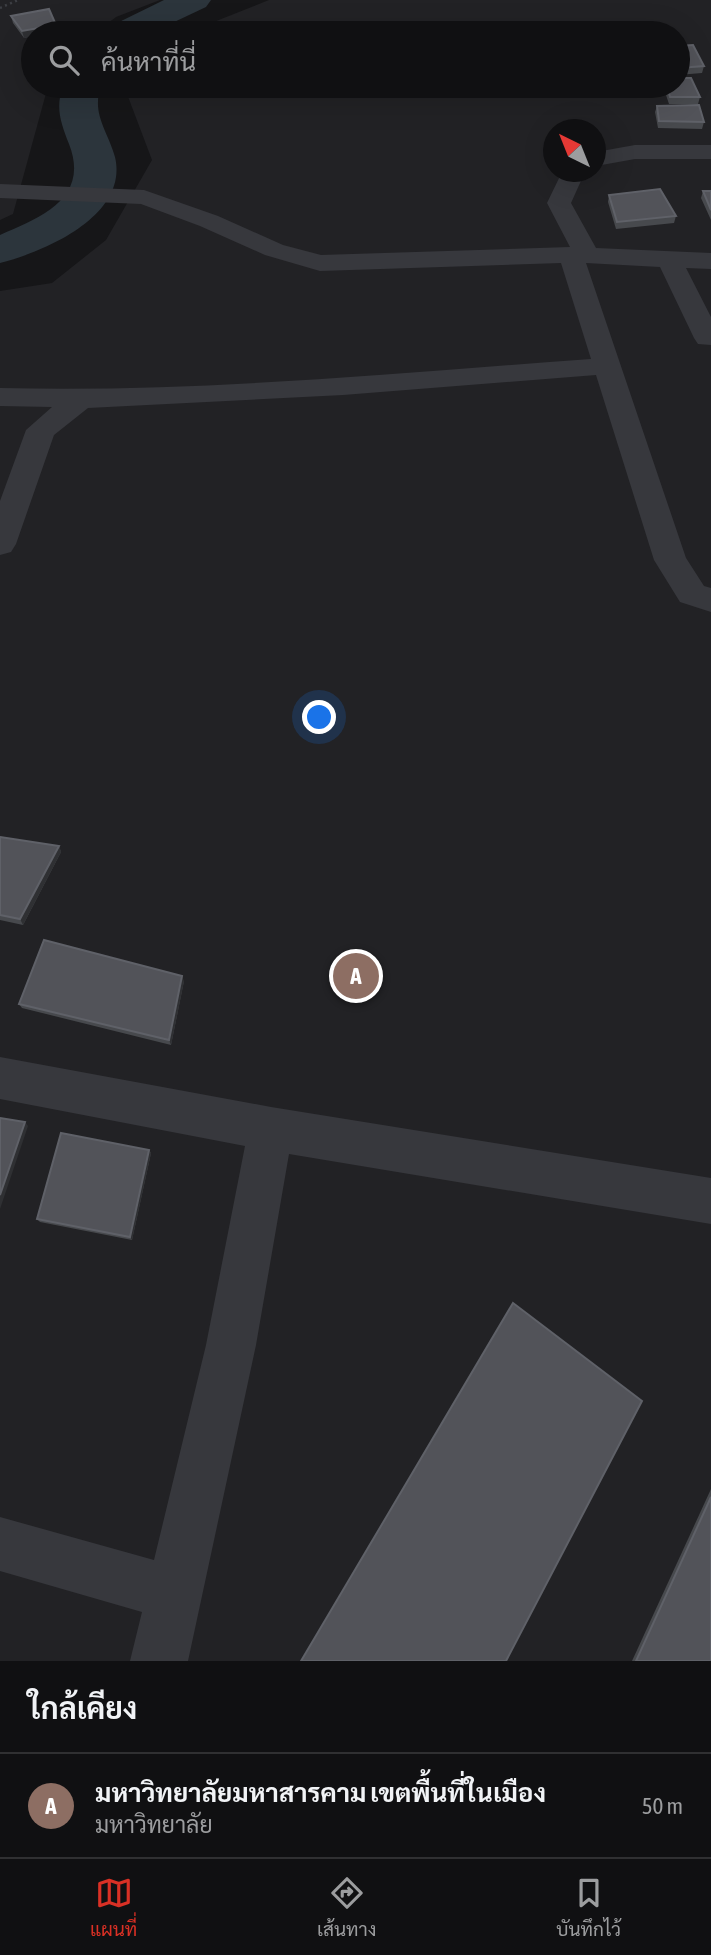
<!DOCTYPE html>
<html lang="th">
<head>
<meta charset="utf-8">
<style>
	:root { --surface:#101012; --page:#1e1e20; --text:#f1f3f6; --muted:#9c9d9f; --line:#303032; --accent:#d93025 }
	body { margin:0; font-family:"Asap Condensed",Sarabun,sans-serif; background:var(--page); color:var(--text) }
	.compass { position:absolute; left:543px; top:119px; width:63px; height:63px; border-radius:50%; background:var(--surface); box-shadow:0 7px 28px #0002; rotate:317deg }
	.you { position:absolute; left:320px; top:718px; width:24px; height:24px; margin:-18px; border:5px solid #fff; border-radius:50%; background:#1a73e8; box-shadow:0 0 0 10px #1a73e833 }
	.badge { display:grid; place-items:center; width:46px; height:46px; border-radius:50%; background:var(--accent); color:#fff; font-size:23px; font-weight:700 }
	.pin { position:absolute; translate:-50% -50%; border:4px solid #fff; box-shadow:0 2px 7px #0006 }
	.list { margin:0; padding:0; list-style:none }
	h2 { display:flex; justify-content:space-between; align-items:center; height:91px; margin:0; padding:0 28px; font-size:30px }
	h2 small { font-size:23px; font-weight:400; color:var(--muted) }
	.list li { display:grid; grid-template-columns:46px 1fr auto; gap:21px; align-items:center; box-sizing:border-box; height:105px; padding:0 28px; border-top:2px solid var(--line) }
	.list b { display:block; font-size:26px; white-space:nowrap }
	.list p { margin:0; font-size:23px; white-space:nowrap; color:var(--muted) }
	.list em { font-size:23px; font-style:normal; color:var(--muted) }
	.icon { flex:none; width:38px; height:38px; fill:none; stroke:currentColor; stroke-width:2; stroke-linecap:round; stroke-linejoin:round }
	.map { position:relative; flex:none; width:711px; height:1661px; overflow:hidden }
	.search { position:absolute; background:var(--surface); box-shadow:0 7px 28px #0002; left:21px; right:21px; top:21px; height:77px; display:flex; align-items:center; gap:18px; box-sizing:border-box; padding:0 24px; border-radius:38px; color:var(--muted); font-size:26px }
	.sheet { height:196px; background:var(--surface) }
	nav { display:flex; justify-content:space-around; align-items:center; box-sizing:border-box; height:98px; border-top:2px solid var(--line); background:var(--surface); font-size:19px; color:var(--muted) }
	nav a { display:grid; justify-items:center; gap:4px }
	nav .on { color:var(--accent) }
	.map>svg:first-child { display:block }
	.built { fill:#222225; fill-rule:evenodd }
	.lines { fill:none; stroke-linecap:round; stroke-linejoin:round }
	.river { fill:#2c353c; fill-rule:evenodd }
	.path { stroke:#3d3f44; stroke-width:2.5; stroke-dasharray:2 3.5; stroke-linecap:butt }
	.minor { fill:#37383d; fill-rule:evenodd }
	.wall { fill:#47494d }
	.shaded-wall { fill:#2f3033 }
	.building { fill:#525359; stroke:#5f6168; stroke-width:2 }
</style>
</head>
<body>
<div class="map">
<svg width="711" height="1661" viewBox="0 0 711 1661">
	<rect width="100%" height="100%" fill="#161618"/>
	<g class="built">
		<path d="M0,0H160L116,17L95,33H33V86H48L13,214L0,220Z"/>
		<path d="M269,0H711V1661H0V291L52,283L106,240L152,160L124,86H678V33H186ZM554,130H596V172H554Z"/>
	</g>
	<g class="lines">
		<g class="river">
			<path d="M164,0H211L206,7L151,33H108L113,25Z"/>
			<path d="M63,86H101C91,114 108,131 115,157C129,216 44,252 0,263V235C42,217 90,198 69,144C61,123 55,108 63,86Z"/>
		</g>
		<path class="path" d="M0,8L18,0"/>
		<g class="minor">
			<path d="M635,145H711V159H635L596,166V152Z"/>
			<path d="M562,172H585L571,203L596,248L711,253V269L686,268L711,317V345L698,344L694,338L660,267L586,263L686,558L704,586L711,588V612L680,602L654,560L596,375L343,395L88,408L54,435L16,544L11,552L0,555V501L26,430L52,407L0,406V388C197,393 395,373 591,359L561,263L320,271L265,255L200,226L141,204L0,198V184L144,190L218,216L283,245L321,255L570,247L547,203Z"/>
			<path d="M0,1057L271,1107L711,1178V1224L289,1154L256,1345L188,1661H130L142,1612L0,1571V1517L154,1560L206,1345L245,1146L0,1099Z"/>
		</g>
	</g>
	<g class="wall">
		<path d="M11,16L56,25L58,32L33,33V36L24,38L13,23Z"/>
		<path d="M678,46L704,66L702,73L678,75Z"/>
		<path d="M663,86H678L700,97L698,104H669Z"/>
		<path d="M657,106L704,122L702,129L658,128L655,112Z"/>
		<path d="M703,191H711V220L701,198Z"/>
		<path d="M609,195L676,216L674,223L616,229L608,202Z"/>
		<path d="M0,837L59,846L61,852L23,925L0,920Z"/>
		<path d="M184,981L171,1045L22,1008L19,1004Z"/>
		<path d="M149,1150L151,1153L132,1240L40,1222L37,1219Z"/>
		<path d="M711,1489V1661H632Z"/>
	</g>
	<g class="shaded-wall">
		<path d="M56,25L58,32L33,33V36L24,38L22,31Z"/>
		<path d="M59,846L61,852L23,925L20,919Z"/>
		<path d="M182,976L184,981L171,1045L169,1040Z"/>
		<path d="M25,1122L28,1126L0,1209V1195Z"/>
		<path d="M149,1150L151,1153L132,1240L130,1237Z"/>
	</g>
	<g class="building">
		<path d="M49,9L56,25L22,31L11,16Z"/>
		<path d="M693,45L704,66L679,68L678,46Z"/>
		<path d="M678,78H691L700,97H670L667,86H678Z"/>
		<path d="M699,105L704,122L659,121L657,106Z"/>
		<path d="M660,189L676,216L617,222L609,195Z"/>
		<path d="M703,191H711V210Z"/>
		<path d="M0,837L59,846L20,919L0,915Z"/>
		<path d="M44,940L182,976L169,1040L19,1004Z"/>
		<path d="M0,1118L25,1122L0,1195Z"/>
		<path d="M61,1133L149,1150L130,1237L37,1219Z"/>
		<path d="M513,1303L642,1401L506,1661H301Z"/>
		<path d="M711,1497V1661H636Z"/>
	</g>
</svg>
<svg class="compass" viewBox="-18 -18 36 36"><path d="M0-13l5 13h-10z" fill="#e53935"/><path d="M0 13l5-13h-10z" fill="#9c9d9f"/></svg>
<div class="you"></div>
<div class="pin badge" style="left:356px;top:976px;background:#8d6e63">A</div>
<div class="search"><svg class="icon" aria-label="search" viewBox="0 0 24 24"><circle cx="10" cy="10" r="6"/><path d="M15 15l6 6"/></svg>ค้นหาที่นี่</div>
</div>
<section class="sheet">
<h2>ใกล้เคียง<small></small></h2>
<ul class="list">
<li><span class="badge" style="background:#8d6e63">A</span><div><b>มหาวิทยาลัยมหาสารคาม เขตพื้นที่ในเมือง</b><p>มหาวิทยาลัย</p></div><em>50 m</em></li>
</ul>
</section>
<nav>
<a class="on"><svg class="icon" aria-label="map" viewBox="0 0 24 24"><path d="M3 6l6-2 6 2 6-2v14l-6 2-6-2-6 2zM9 4v14M15 6v14"/></svg>แผนที่</a>
<a><svg class="icon" aria-label="directions" viewBox="0 0 24 24"><path d="M12 3l9 9-9 9-9-9zM9 14v-3h6M13 9l2 2-2 2"/></svg>เส้นทาง</a>
<a><svg class="icon" aria-label="saved" viewBox="0 0 24 24"><path d="M7 4h10v16l-5-4-5 4z"/></svg>บันทึกไว้</a>
</nav>
</body>
</html>
